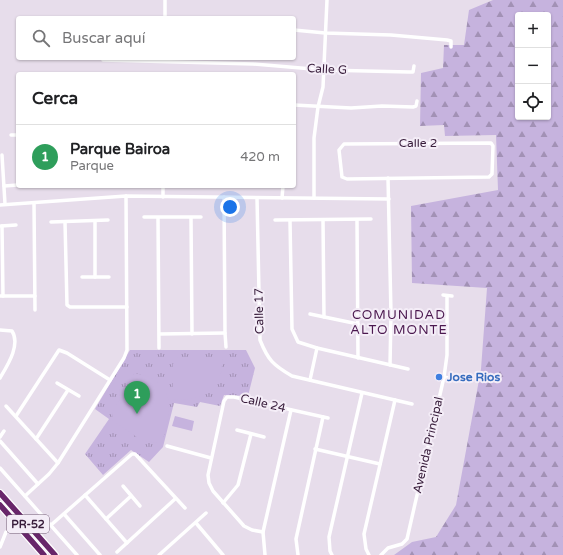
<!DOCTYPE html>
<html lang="es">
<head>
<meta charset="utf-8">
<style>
	:root { --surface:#fff; --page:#f6f6f6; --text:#202124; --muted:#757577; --line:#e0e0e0; --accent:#318557 }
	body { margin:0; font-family:"Varela Round",sans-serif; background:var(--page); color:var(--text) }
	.controls { position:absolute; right:12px; top:12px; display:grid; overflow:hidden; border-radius:4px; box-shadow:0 1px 3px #0004 }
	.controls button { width:36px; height:36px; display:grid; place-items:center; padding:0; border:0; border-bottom:1px solid var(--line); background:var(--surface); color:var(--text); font:20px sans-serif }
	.you { position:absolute; left:230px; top:207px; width:14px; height:14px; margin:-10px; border:3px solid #fff; border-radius:50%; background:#1a73e8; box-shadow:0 0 0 6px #1a73e833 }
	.badge { display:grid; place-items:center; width:26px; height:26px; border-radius:50%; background:var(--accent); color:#fff; font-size:13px; font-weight:700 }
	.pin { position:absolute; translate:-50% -33px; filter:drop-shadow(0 1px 2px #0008) }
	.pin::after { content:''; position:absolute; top:21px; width:14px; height:12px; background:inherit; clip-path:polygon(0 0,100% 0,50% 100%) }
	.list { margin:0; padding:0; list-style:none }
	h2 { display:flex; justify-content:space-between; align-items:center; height:52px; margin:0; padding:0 16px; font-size:17px }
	h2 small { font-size:13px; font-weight:400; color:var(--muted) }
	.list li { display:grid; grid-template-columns:26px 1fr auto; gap:12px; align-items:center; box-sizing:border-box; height:64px; padding:0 16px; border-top:1px solid var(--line) }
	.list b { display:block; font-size:15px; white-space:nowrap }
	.list p { margin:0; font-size:13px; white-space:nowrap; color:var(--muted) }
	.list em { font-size:13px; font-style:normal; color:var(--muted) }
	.icon { flex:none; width:22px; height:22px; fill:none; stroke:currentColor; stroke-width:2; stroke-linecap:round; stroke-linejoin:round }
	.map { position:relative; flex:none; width:563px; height:555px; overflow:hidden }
	.search { position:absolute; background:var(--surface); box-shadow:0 1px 3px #0004; left:16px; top:16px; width:280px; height:44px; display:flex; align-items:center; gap:10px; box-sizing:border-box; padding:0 14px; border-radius:4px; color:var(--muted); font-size:15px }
	.panel { position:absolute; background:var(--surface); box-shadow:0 1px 3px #0004; left:16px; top:72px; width:280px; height:116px; border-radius:4px }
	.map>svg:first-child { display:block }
	.forest { fill:url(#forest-firs); fill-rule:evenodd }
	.park { fill:url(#park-tufts) }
	.pitch { fill:#c6b3de }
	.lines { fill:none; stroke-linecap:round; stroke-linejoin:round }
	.highway-casing { stroke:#fff; stroke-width:8 }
	.minor { stroke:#fff; stroke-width:3.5 }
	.highway { stroke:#68266a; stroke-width:5.5 }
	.shop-dot { fill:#3f7fe0; stroke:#f4edf7; stroke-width:1.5 }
	.labels { text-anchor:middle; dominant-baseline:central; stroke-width:4; stroke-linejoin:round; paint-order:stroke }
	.shield { fill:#f4edf7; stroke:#705b73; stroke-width:1 }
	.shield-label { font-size:11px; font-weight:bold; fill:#381d3b }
	.street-label { font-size:12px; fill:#381d3b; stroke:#f4edf7 }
	.shop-label { font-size:12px; font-weight:bold; fill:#366cbe; stroke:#f4edf7; text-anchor:start }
	.neighbourhood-label { font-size:13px; letter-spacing:1px; fill:#4b184f; stroke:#f4edf7 }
</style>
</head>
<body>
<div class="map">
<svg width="563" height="555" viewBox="0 0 563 555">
	<defs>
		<pattern id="forest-firs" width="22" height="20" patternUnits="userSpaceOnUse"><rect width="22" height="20" fill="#c6b3de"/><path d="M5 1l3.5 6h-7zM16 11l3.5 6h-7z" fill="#a291b5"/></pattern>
		<pattern id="park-tufts" width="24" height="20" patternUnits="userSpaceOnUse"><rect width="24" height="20" fill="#c6b3de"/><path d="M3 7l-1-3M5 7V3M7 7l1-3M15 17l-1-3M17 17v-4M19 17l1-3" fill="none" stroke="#a291b5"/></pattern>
	</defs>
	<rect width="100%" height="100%" fill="#e7ddeb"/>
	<path class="forest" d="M493,0H563V555H394L412,542L436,537L456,505L481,369L487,288L412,283L411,206L498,190L496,135L445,136L444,125L420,126L421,73L443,68L444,45H464L469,10ZM518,15H548V117H518Z"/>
	<path class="park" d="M130,350H246L255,368L248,396L224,395L220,406L200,402L197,407L174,403L163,447L149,462L131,450L103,475L85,454L109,419L95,409Z"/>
	<g class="pitch">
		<path d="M178,357H223L221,373L213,386L202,396L186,400L173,399V364Z"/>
		<path d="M134,373C139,374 145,375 149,377C179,390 168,420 162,444L141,440L113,421L112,413Z"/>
		<path d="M175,416L194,421L192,431L172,426Z"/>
	</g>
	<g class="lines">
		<g class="highway-casing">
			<g id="highway">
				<path d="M0,493L55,555"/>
				<path d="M0,505L44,555"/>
			</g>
		</g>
		<g class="minor">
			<path d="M165,18V0"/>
			<path d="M294,30L325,33L391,35L447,40L451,41V47"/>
			<path d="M103,60L253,64L324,70L409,72H413L414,66"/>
			<path d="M294,105L351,108L382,106L413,107L416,106L417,101"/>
			<path d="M11,135H18"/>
			<path d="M491,143L493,146L492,174L489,177L347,179L342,177L339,150L344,144Z"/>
			<path d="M2,155L5,204"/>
			<path d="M388,178L391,314L390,365"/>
			<path d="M4,186L18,185"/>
			<path d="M163,186V197"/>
			<path d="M224,197L225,333L226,347"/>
			<path d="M257,198L260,340C268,360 273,365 292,376L412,404"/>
			<path d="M282,198L283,186"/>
			<path d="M314,198V138L318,107L323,87L327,0"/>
			<path d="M34,203L35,310"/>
			<path d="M0,205L126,196L389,199"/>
			<path d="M144,217H201"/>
			<path d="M158,218L159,348"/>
			<path d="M191,218L192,334"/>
			<path d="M275,220L371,219"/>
			<path d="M323,220L324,317"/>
			<path d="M357,220L358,358"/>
			<path d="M95,221V277"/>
			<path d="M290,221L292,329L298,342L317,348L408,369"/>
			<path d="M51,222L108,220"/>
			<path d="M65,222L67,305L70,307H127"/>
			<path d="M1,226L16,225"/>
			<path d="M2,226L3,296"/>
			<path d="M82,277H109"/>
			<path d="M443,295L452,296"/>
			<path d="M0,296H35"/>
			<path d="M310,314L358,324"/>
			<path d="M391,314H406"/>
			<path d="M0,330L12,331C21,345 7,366 0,378"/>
			<path d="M160,334L225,333"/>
			<path d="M444,377L462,381"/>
			<path d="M310,380L317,348"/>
			<path d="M57,383L79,396"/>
			<path d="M6,406L58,463"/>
			<path d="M16,416L59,350L67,353L110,380"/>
			<path d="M237,430L264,437"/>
			<path d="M0,437L4,431"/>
			<path d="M36,439L68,390"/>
			<path d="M0,441L38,484"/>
			<path d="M167,446L211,458"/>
			<path d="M315,449L380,464"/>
			<path d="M0,468L77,555"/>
			<path d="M123,486L140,506"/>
			<path d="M85,495L127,543"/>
			<path d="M25,496L49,474L58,463L124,358L127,350L126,196"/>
			<path d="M223,503L238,485L251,434"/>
			<path d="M64,514L100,555"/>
			<path d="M106,519L131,496"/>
			<path d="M196,523L223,555"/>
			<path d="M51,525L132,454H135L137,456L185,508"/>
			<path d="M263,532L252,530L244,526L213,491L209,483L208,475L224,401L227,397H234L328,418"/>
			<path d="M0,547L6,532"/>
			<path d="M117,552L175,499"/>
			<path d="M159,555L206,513"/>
			<path d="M265,555L263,532L291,410"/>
			<path d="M298,555L296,539L323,417"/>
			<path d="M332,555L330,551L329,537L362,393"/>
			<path d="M369,555L366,549L364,534L395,400"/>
			<path d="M381,555L388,548L402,544L407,539L444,377L447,355V296"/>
		</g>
		<use href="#highway" class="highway"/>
	</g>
	<circle class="shop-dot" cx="439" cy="377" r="4"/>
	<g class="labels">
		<rect class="shield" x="7" y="515" width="42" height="18" rx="3"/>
		<g class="shield-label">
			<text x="28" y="524">PR-52</text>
		</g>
		<g class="street-label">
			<text transform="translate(327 69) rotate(3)">Calle G</text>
			<text x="418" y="143">Calle 2</text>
			<text transform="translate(259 311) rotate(-91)">Calle 17</text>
			<text transform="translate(263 403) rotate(13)">Calle 24</text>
			<text transform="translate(428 445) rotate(-77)">Avenida Principal</text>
		</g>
		<g class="shop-label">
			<text x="447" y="377">Jose Rios</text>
		</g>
		<g class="neighbourhood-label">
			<text x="399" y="315">COMUNIDAD<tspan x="399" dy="15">ALTO MONTE</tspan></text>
		</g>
	</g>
</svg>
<div class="controls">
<button>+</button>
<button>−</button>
<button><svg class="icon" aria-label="locate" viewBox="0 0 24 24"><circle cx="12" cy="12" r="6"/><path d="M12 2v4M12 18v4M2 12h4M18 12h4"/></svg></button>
</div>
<div class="you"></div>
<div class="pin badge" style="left:137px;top:414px;background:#2e9e5b">1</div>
<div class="search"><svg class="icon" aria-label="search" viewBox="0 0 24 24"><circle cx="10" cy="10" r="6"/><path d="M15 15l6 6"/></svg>Buscar aquí</div>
<section class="panel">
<h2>Cerca<small></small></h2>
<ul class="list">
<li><span class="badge" style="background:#2e9e5b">1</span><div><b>Parque Bairoa</b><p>Parque</p></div><em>420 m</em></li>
</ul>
</section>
</div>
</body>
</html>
